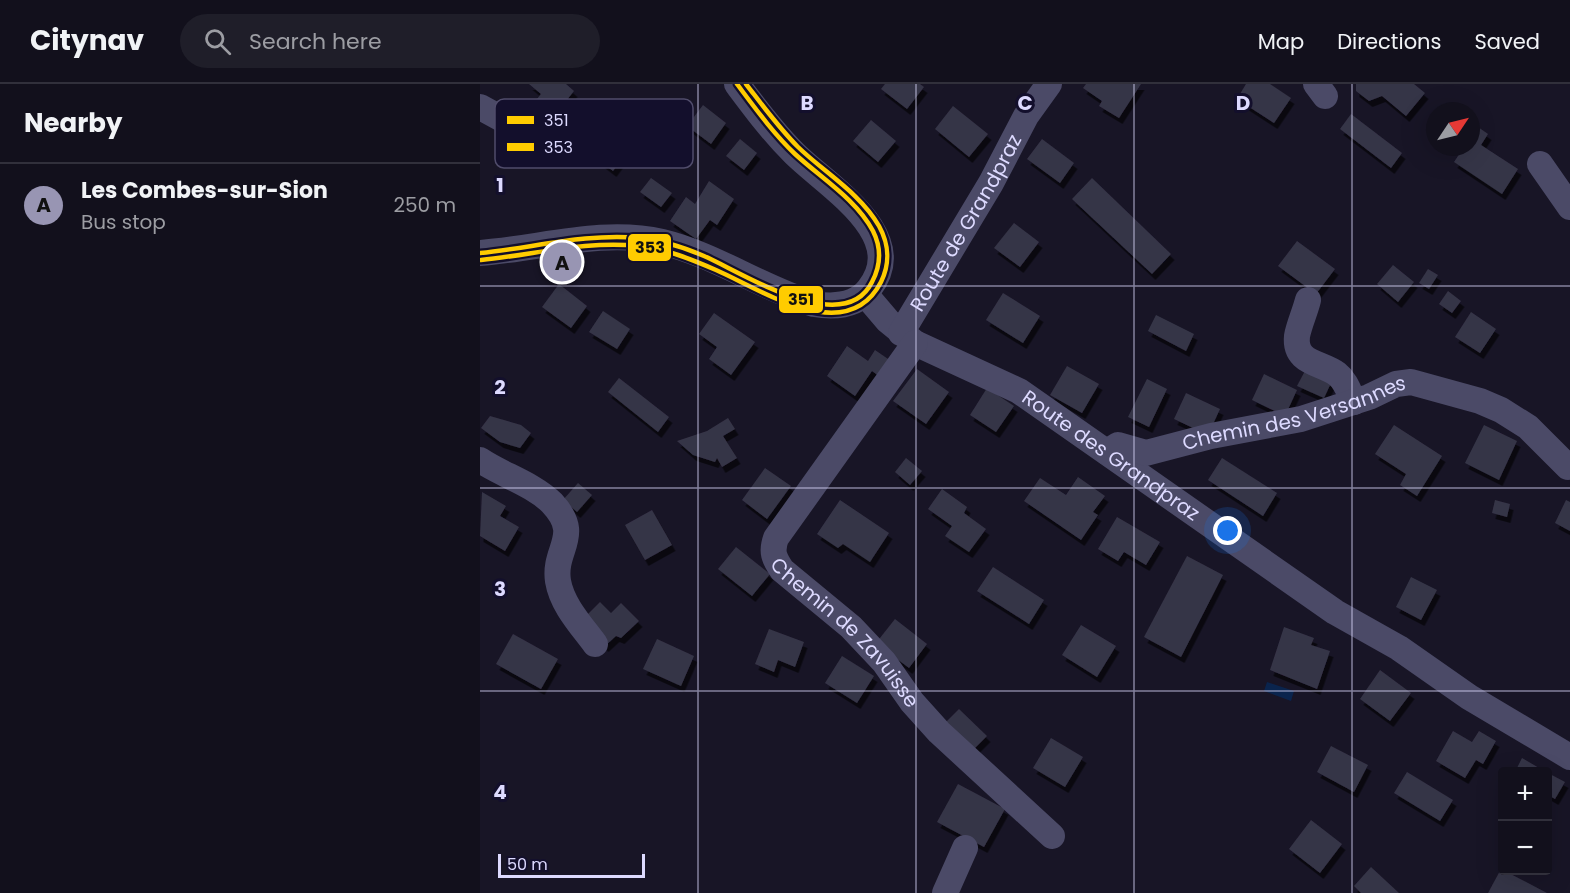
<!DOCTYPE html>
<html lang="en">
<head>
<meta charset="utf-8">
<style>
	:root { --surface:#12101c; --page:#1f1e29; --text:#f1f3f6; --muted:#9c9da3; --line:#31303b; --accent:#9895b3 }
	body { margin:0; font-family:Poppins,sans-serif; background:var(--page); color:var(--text) }
	.controls { position:absolute; right:18px; bottom:18px; display:grid; overflow:hidden; border-radius:6px; box-shadow:0 6px 24px #0002 }
	.controls button { width:54px; height:54px; display:grid; place-items:center; padding:0; border:0; border-bottom:2px solid var(--line); background:var(--surface); color:var(--text); font:30px sans-serif }
	.compass { position:absolute; left:946px; top:18px; width:54px; height:54px; border-radius:50%; background:var(--surface); box-shadow:0 6px 24px #0002; rotate:55deg }
	.scale { position:absolute; left:18px; bottom:15px; width:147px; box-sizing:border-box; padding-left:6px; border:3px solid #dddaff; border-top:0; font-size:16px; line-height:21px; white-space:nowrap; color:#dddaff; -webkit-text-stroke:4px #130f2c; paint-order:stroke }
	.you { position:absolute; left:748px; top:447px; width:21px; height:21px; margin:-15px; border:4px solid #fff; border-radius:50%; background:#1a73e8; box-shadow:0 0 0 9px #1a73e833 }
	.badge { display:grid; place-items:center; width:39px; height:39px; border-radius:50%; background:var(--accent); color:#111; font-size:20px; font-weight:700 }
	.pin { position:absolute; translate:-50% -50%; border:3px solid #fff; box-shadow:0 2px 6px #0006 }
	.list { margin:0; padding:0; list-style:none }
	h2 { display:flex; justify-content:space-between; align-items:center; height:78px; margin:0; padding:0 24px; font-size:26px }
	h2 small { font-size:20px; font-weight:400; color:var(--muted) }
	.list li { display:grid; grid-template-columns:39px 1fr auto; gap:18px; align-items:center; box-sizing:border-box; height:84px; padding:0 24px; border-top:2px solid var(--line) }
	.list b { display:block; font-size:22px; white-space:nowrap }
	.list p { margin:0; font-size:20px; white-space:nowrap; color:var(--muted) }
	.list em { font-size:20px; font-style:normal; color:var(--muted) }
	.icon { flex:none; width:33px; height:33px; fill:none; stroke:currentColor; stroke-width:2; stroke-linecap:round; stroke-linejoin:round }
	.map { position:relative; flex:none; width:1090px; height:809px; overflow:hidden }
	header { display:flex; align-items:center; gap:36px; box-sizing:border-box; height:84px; padding:0 30px; background:var(--surface); border-bottom:2px solid var(--line) }
	header strong { font-size:28px }
	nav { display:flex; gap:33px; margin-inline-start:auto; font-size:21px }
	.search { width:420px; height:54px; background:var(--page); display:flex; align-items:center; gap:15px; box-sizing:border-box; padding:0 21px; border-radius:33px; color:var(--muted); font-size:22px }
	main { display:flex }
	aside { flex:1; background:var(--surface) }
	.map>svg:first-child { display:block }
	.water { fill:#0a244d }
	.building { fill:#363447; filter:url(#shadow) }
	.lines { fill:none; stroke-linecap:round; stroke-linejoin:round }
	.minor { stroke:#4b4a67; stroke-width:26 }
	.bus-1-casing { stroke:#130f2c; stroke-width:9 }
	.bus-2-casing { stroke:#130f2c; stroke-width:9 }
	.bus-1 { stroke:#fc0; stroke-width:4.5 }
	.bus-2 { stroke:#fc0; stroke-width:4.5 }
	.grid { fill:none; stroke:#dddaff; stroke-width:1.5; stroke-opacity:0.55 }
	.labels { text-anchor:middle; dominant-baseline:central; stroke-width:6; stroke-linejoin:round; paint-order:stroke }
	.street-label { font-size:20px; fill:#dddaff; stroke:#130f2c }
	.key { fill:#130f2c; stroke:#504c6b; stroke-width:1.5 }
	.key-label { font-size:16px; fill:#dddaff }
	.grid-label { font-size:20px; text-anchor:middle; font-weight:bold; fill:#dddaff; stroke:#130f2c; stroke-width:6; stroke-linejoin:round; paint-order:stroke }
	.line-badge { stroke:#130f2c; stroke-width:2 }
	.pale-badge-label { font-size:16px; text-anchor:middle; font-weight:bold; fill:#111 }
</style>
</head>
<body>
<header>
<strong>Citynav</strong>
<div class="search"><svg class="icon" aria-label="search" viewBox="0 0 24 24"><circle cx="10" cy="10" r="6"/><path d="M15 15l6 6"/></svg>Search here</div>
<nav><a>Map</a><a>Directions</a><a>Saved</a></nav>
</header>
<main>
<aside>
<h2>Nearby<small></small></h2>
<ul class="list">
<li><span class="badge">A</span><div><b>Les Combes-sur-Sion</b><p>Bus stop</p></div><em>250 m</em></li>
</ul>
</aside>
<div class="map">
<svg width="1090" height="809" viewBox="0 0 1090 809">
	<defs>
		<filter id="shadow"><feDropShadow dx="3.5" dy="6" stdDeviation="0" flood-color="#0009"/></filter>
	</defs>
	<rect width="100%" height="100%" fill="#181526"/>
	<path class="water" d="M787,598L814,607L811,617L784,607Z"/>
	<g class="building">
		<path d="M49,0H86L94,7L67,41L48,26L61,10Z"/>
		<path d="M405,0H440L444,3L427,25L401,5Z"/>
		<path d="M606,0H661L639,34L619,22L622,17L603,4Z"/>
		<path d="M766,0H790L811,14L794,39L757,15Z"/>
		<path d="M876,0H934L945,9L926,32L902,12L889,17L876,7Z"/>
		<path d="M223,21L246,39L231,60L207,42Z"/>
		<path d="M473,22L508,50L489,73L455,45Z"/>
		<path d="M871,30L922,69L911,84L860,45Z"/>
		<path d="M391,36L416,57L398,78L373,57Z"/>
		<path d="M991,38L1008,50L1001,61L1038,85L1022,110L974,78L984,63H991Z"/>
		<path d="M121,42L150,64L133,87L103,64Z"/>
		<path d="M260,55L277,69L264,86L246,72Z"/>
		<path d="M562,55L594,79L580,99L547,75Z"/>
		<path d="M171,94L192,109L181,123L160,108Z"/>
		<path d="M612,94L691,170L672,190L592,115Z"/>
		<path d="M229,97L254,115L237,141L230,136L216,155L190,137L206,113L215,120Z"/>
		<path d="M534,139L559,158L540,183L514,164Z"/>
		<path d="M817,157L855,185L836,210L798,182Z"/>
		<path d="M913,181L934,198L918,218L897,200Z"/>
		<path d="M948,185L958,191L949,205L939,199Z"/>
		<path d="M79,200L107,222L91,244L62,223Z"/>
		<path d="M968,207L981,217L972,229L959,220Z"/>
		<path d="M523,209L560,232L543,259L506,236Z"/>
		<path d="M123,227L150,245L137,265L109,248Z"/>
		<path d="M991,228L1016,245L1000,269L975,253Z"/>
		<path d="M234,229L275,258L251,291L229,275L237,263L219,250Z"/>
		<path d="M676,231L714,250L706,267L668,247Z"/>
		<path d="M367,262L388,277L395,266L411,277L400,293L392,287L375,312L347,292Z"/>
		<path d="M587,282L619,300L602,329L570,311Z"/>
		<path d="M437,285L469,308L446,340L413,317Z"/>
		<path d="M826,285L852,297L844,314L817,302Z"/>
		<path d="M784,290L817,306L805,332L772,316Z"/>
		<path d="M139,294L189,333L178,348L128,308Z"/>
		<path d="M667,295L687,305L669,343L648,333Z"/>
		<path d="M507,304L534,322L516,348L490,331Z"/>
		<path d="M706,309L740,325L728,351L694,335Z"/>
		<path d="M10,332L41,341L51,349L40,364L20,358L1,344Z"/>
		<path d="M248,334L255,345L243,352L257,374L242,383L237,374L235,378L213,371L197,357L227,347Z"/>
		<path d="M914,341L962,372L937,412L920,401L926,390L895,370Z"/>
		<path d="M1004,341L1037,357L1019,396L985,379Z"/>
		<path d="M426,374L442,387L430,401L415,388Z"/>
		<path d="M742,374L797,409L783,432L728,396Z"/>
		<path d="M285,384L311,402L287,435L262,416Z"/>
		<path d="M598,393L625,412L613,428L618,431L601,456L544,417L560,394L586,411Z"/>
		<path d="M98,399L112,411L97,428L83,416Z"/>
		<path d="M462,405L487,423L484,429L506,445L489,468L465,452L472,442L448,425Z"/>
		<path d="M2,408L26,422L20,432L39,443L25,467L0,452Z"/>
		<path d="M360,416L409,449L390,478L363,460L358,464L337,450Z"/>
		<path d="M1015,416L1030,420L1027,433L1012,429Z"/>
		<path d="M1086,416L1090,418V447L1075,439Z"/>
		<path d="M172,426L192,461L165,476L145,441Z"/>
		<path d="M637,433L680,458L666,481L644,468L638,477L618,465Z"/>
		<path d="M256,463L290,490L272,512L238,485Z"/>
		<path d="M707,472L743,491L701,573L664,553Z"/>
		<path d="M513,483L564,516L549,540L497,507Z"/>
		<path d="M931,493L957,506L941,536L916,523Z"/>
		<path d="M120,518L131,529L141,519L159,537L141,554L136,552L125,562L100,538Z"/>
		<path d="M415,535L447,560L429,584L396,559Z"/>
		<path d="M601,541L636,562L617,593L582,571Z"/>
		<path d="M804,543L834,554L831,561L850,567L837,605L790,586Z"/>
		<path d="M289,545L324,558L315,583L298,576L294,588L275,580Z"/>
		<path d="M33,550L78,575L61,605L16,580Z"/>
		<path d="M177,555L214,572L201,602L163,585Z"/>
		<path d="M362,572L394,592L377,619L345,599Z"/>
		<path d="M900,586L931,609L910,637L880,615Z"/>
		<path d="M479,625L507,652L488,671L460,644Z"/>
		<path d="M973,647L992,658L999,647L1016,657L1003,680L996,676L985,694L956,677Z"/>
		<path d="M571,654L603,673L585,703L553,684Z"/>
		<path d="M851,662L888,681L874,708L837,688Z"/>
		<path d="M1042,674L1066,688H1035Z"/>
		<path d="M927,688L973,716L960,737L914,709Z"/>
		<path d="M1068,689L1085,698L1075,715L1068,711Z"/>
		<path d="M478,700L525,725L504,763L457,738Z"/>
		<path d="M831,736L862,760L840,789L809,765Z"/>
		<path d="M891,783L919,809H881L874,802Z"/>
		<path d="M1021,785L1023,786L1067,809H1008Z"/>
	</g>
	<g class="lines">
		<g class="minor">
			<path d="M836,0L845,12"/>
			<path d="M0,23L35,42"/>
			<path d="M1060,80L1090,123"/>
			<path d="M0,169C59,165 122,144 182,158C236,171 281,204 334,220C353,223 376,222 389,205C432,150 345,101 313,68C292,47 275,24 257,0"/>
			<path id="s1" d="M385,210L408,237L435,259L539,307L855,528L919,564L989,613L1090,673"/>
			<path d="M828,216C825,228 819,241 817,252C814,280 841,278 857,290C866,297 869,308 874,318"/>
			<path id="s2" d="M421,249L511,99L546,32L569,0"/>
			<path id="s3" d="M435,259L296,454C291,468 294,474 302,486L371,543L404,578L432,618L459,648L572,752"/>
			<path id="s4" d="M627,368L638,361L666,369L731,352L821,335L889,313L916,300L931,298L1000,317L1021,326L1048,343L1088,383"/>
			<path d="M0,376C22,391 53,400 72,419C103,452 73,464 78,497C82,521 101,541 115,560"/>
			<path d="M465,809L485,764"/>
		</g>
		<g class="bus-1-casing">
			<path id="bus-1" d="M0,169C52,164 106,149 159,154C181,156 203,163 224,172C263,189 364,255 392,198C401,181 402,165 393,147C376,115 341,94 315,70C293,49 275,24 257,0"/>
		</g>
		<g class="bus-2-casing">
			<path id="bus-2" d="M1,176C53,171 106,156 159,162C186,165 211,175 236,186C282,206 367,264 401,198C410,180 409,160 399,142C380,109 345,89 318,63C299,44 283,22 266,0"/>
		</g>
		<use href="#bus-1" class="bus-1"/>
		<use href="#bus-2" class="bus-2"/>
	</g>
	<path class="grid" d="M218,0V809M436,0V809M654,0V809M872,0V809M0,202H1090M0,404H1090M0,607H1090"/>
	<g class="labels">
		<g class="street-label">
			<text stroke="none"><textPath href="#s2" startOffset="128">Route de Grandpraz</textPath></text>
			<text stroke="none"><textPath href="#s4" startOffset="196">Chemin des Versannes</textPath></text>
			<text stroke="none"><textPath href="#s1" startOffset="297">Route des Grandpraz</textPath></text>
			<text stroke="none"><textPath href="#s3" startOffset="363">Chemin de Zavuisse</textPath></text>
		</g>
	</g>
	<rect x="15" y="15" width="198" height="69" rx="9" class="key"/>
	<rect x="27" y="32" width="27" height="8" fill="#fc0"/>
	<rect x="27" y="59" width="27" height="8" fill="#fc0"/>
	<g class="key-label">
		<text x="64" y="42">351</text>
		<text x="64" y="69">353</text>
	</g>
	<g class="grid-label">
		<text x="327" y="26">B</text>
		<text x="545" y="26">C</text>
		<text x="763" y="26">D</text>
		<text x="20" y="108">1</text>
		<text x="20" y="310">2</text>
		<text x="20" y="512">3</text>
		<text x="20" y="715">4</text>
	</g>
	<g class="line-badge">
		<rect x="147" y="149" width="45" height="29" rx="6" fill="#fc0"/>
		<rect x="298" y="201" width="46" height="29" rx="6" fill="#fc0"/>
	</g>
	<g class="pale-badge-label">
		<text x="170" y="169">353</text>
		<text x="321" y="221">351</text>
	</g>
</svg>
<div class="controls">
<button>+</button>
<button>−</button>
</div>
<svg class="compass" viewBox="-18 -18 36 36"><path d="M0-13l5 13h-10z" fill="#e53935"/><path d="M0 13l5-13h-10z" fill="#9c9da3"/></svg>
<div class="scale">50 m</div>
<div class="you"></div>
<div class="pin badge" style="left:82px;top:178px">A</div>
</div>
</main>
</body>
</html>
